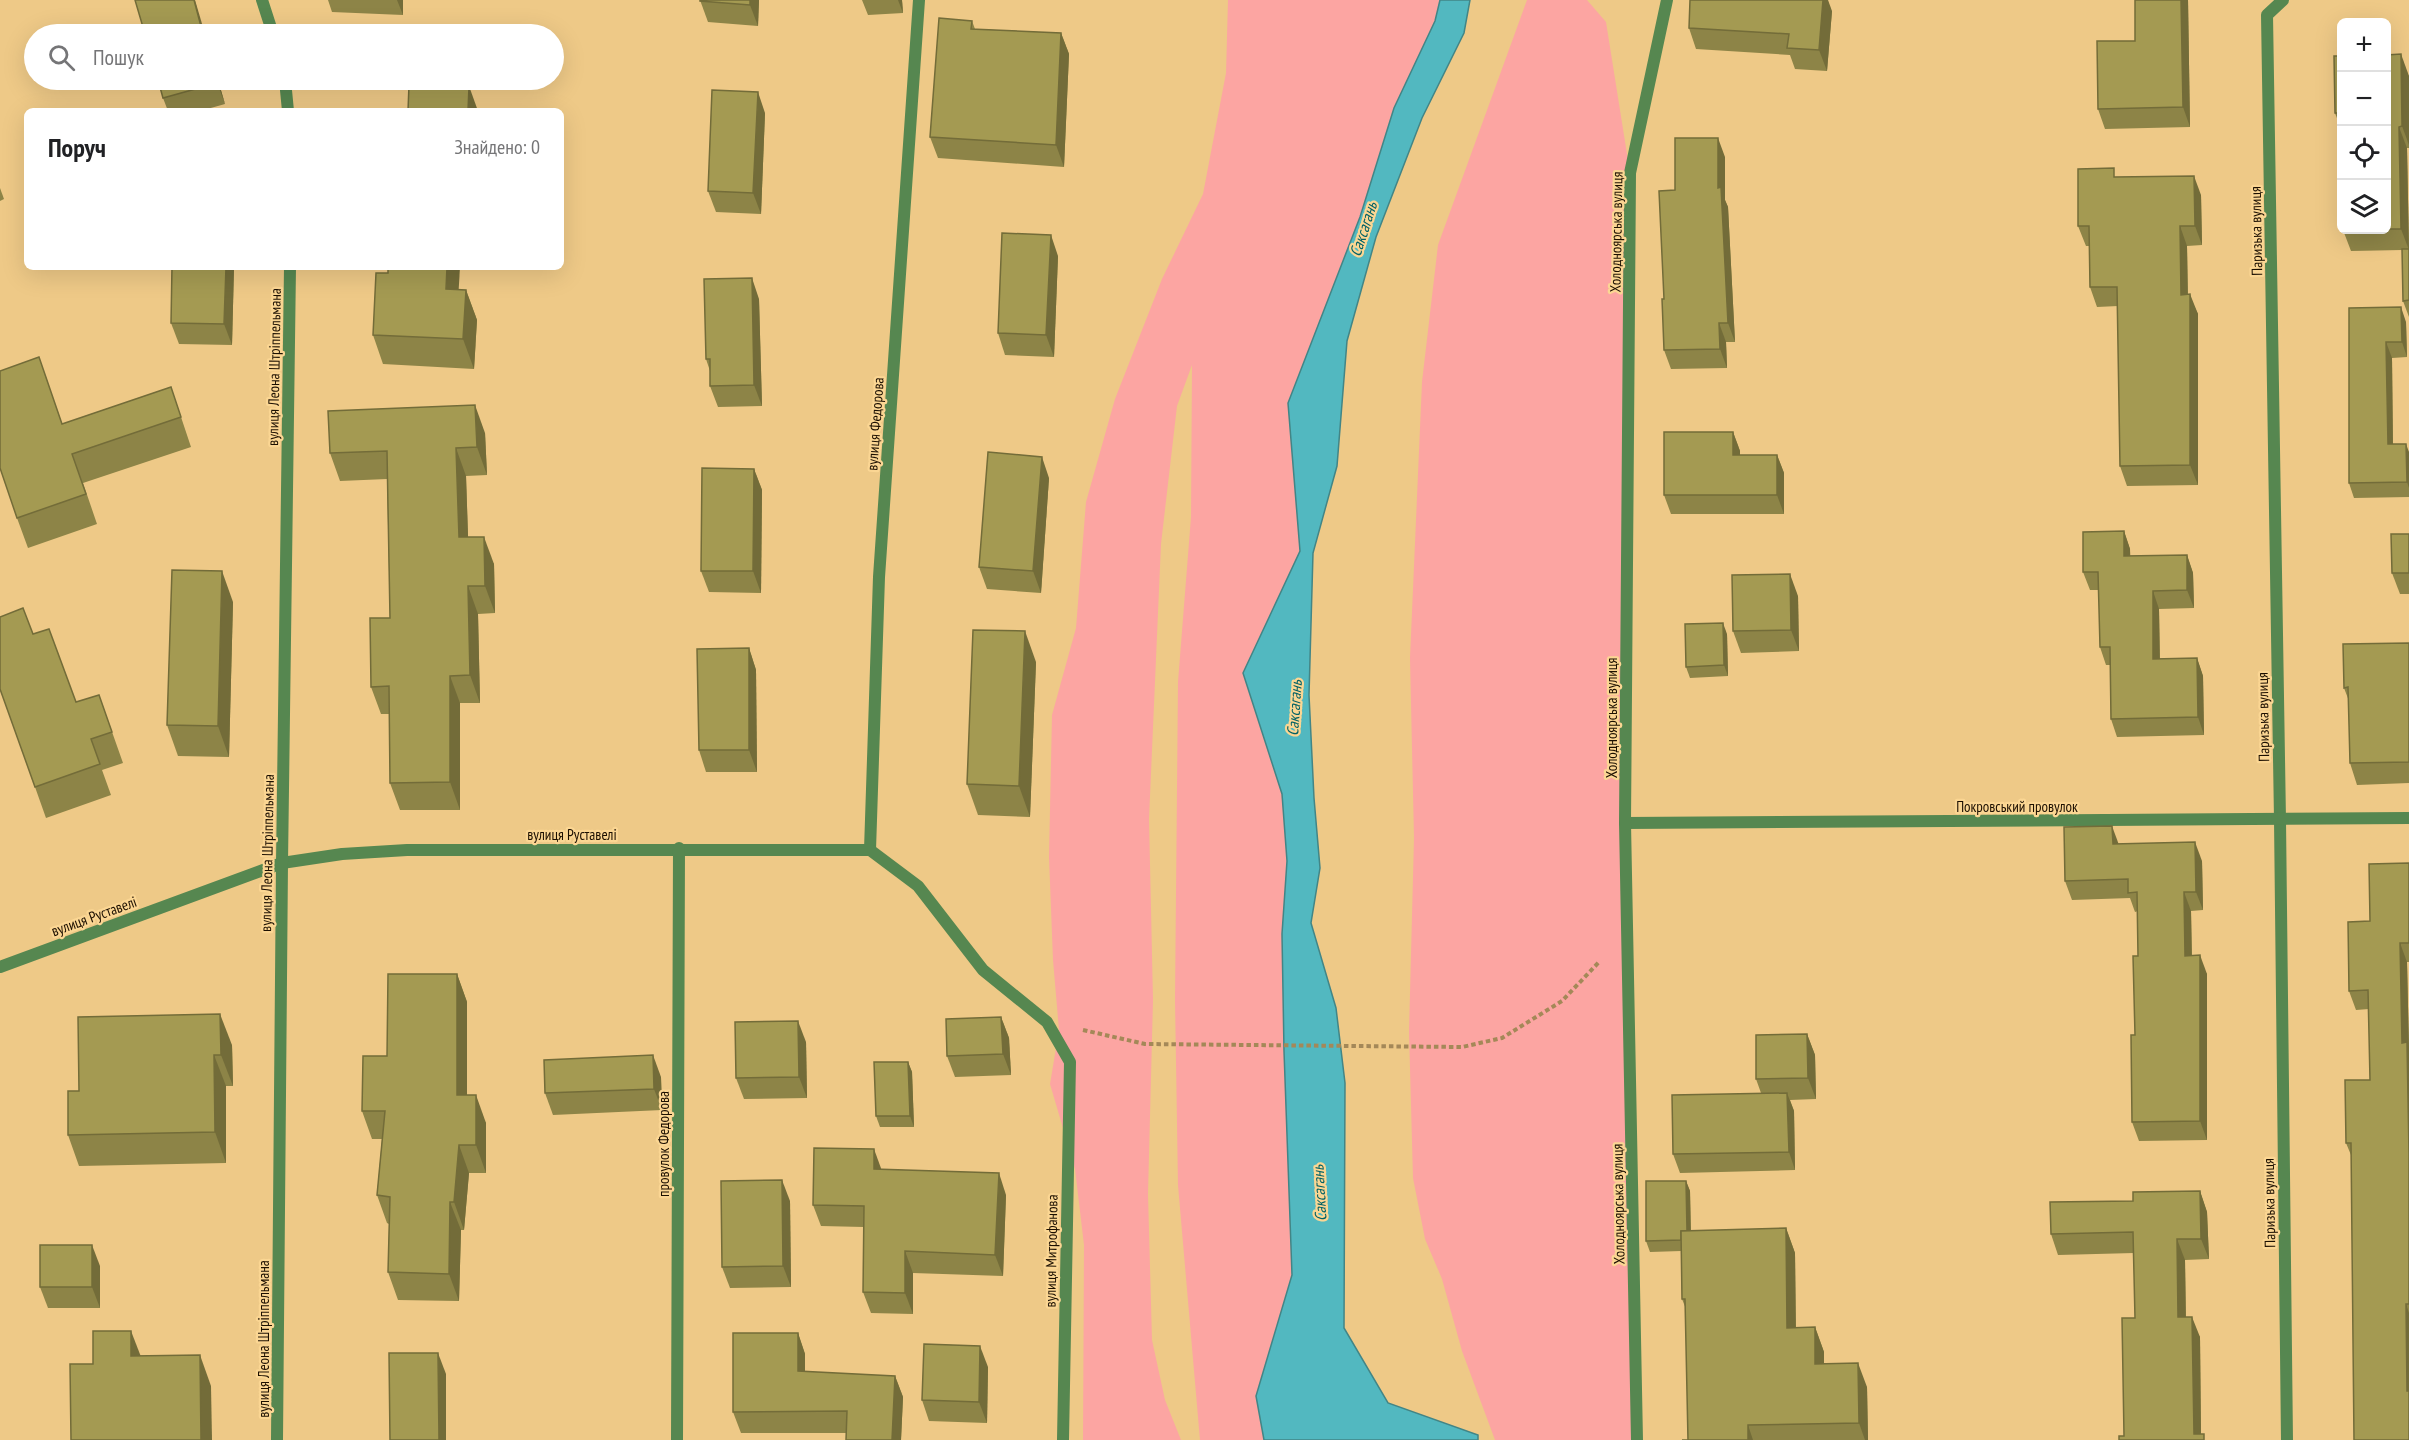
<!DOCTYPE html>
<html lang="uk">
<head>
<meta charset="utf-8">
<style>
	:root { --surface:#fff; --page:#f6f6f6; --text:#202124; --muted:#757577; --line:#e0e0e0 }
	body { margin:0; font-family:"PT Sans Narrow",sans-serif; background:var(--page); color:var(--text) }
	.controls { position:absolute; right:18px; top:18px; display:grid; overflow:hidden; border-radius:9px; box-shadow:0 6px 24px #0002 }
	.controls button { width:54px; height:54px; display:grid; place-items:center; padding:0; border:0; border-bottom:2px solid var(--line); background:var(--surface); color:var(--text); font:30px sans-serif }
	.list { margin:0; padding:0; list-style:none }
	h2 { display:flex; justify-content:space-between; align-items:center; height:78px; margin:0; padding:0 24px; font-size:26px }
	h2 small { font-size:20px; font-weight:400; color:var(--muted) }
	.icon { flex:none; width:33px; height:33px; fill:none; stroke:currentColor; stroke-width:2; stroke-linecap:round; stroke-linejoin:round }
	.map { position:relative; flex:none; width:2409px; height:1440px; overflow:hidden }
	.search { position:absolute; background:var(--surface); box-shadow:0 6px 24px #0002; left:24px; top:24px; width:540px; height:66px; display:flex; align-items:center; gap:15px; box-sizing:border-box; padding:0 21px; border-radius:33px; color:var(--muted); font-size:22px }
	.panel { position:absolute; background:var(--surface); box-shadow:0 6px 24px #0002; left:24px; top:108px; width:540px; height:162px; border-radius:9px }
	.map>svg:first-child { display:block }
	.green { fill:#fca5a2 }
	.water { fill:#52b8c0; stroke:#428586; stroke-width:1.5 }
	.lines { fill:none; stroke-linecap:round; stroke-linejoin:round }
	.path { stroke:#a48858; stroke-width:4; stroke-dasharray:4.5 3; stroke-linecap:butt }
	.minor { stroke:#568750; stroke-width:12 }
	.wall { fill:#8d8447 }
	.shaded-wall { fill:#736c39 }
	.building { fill:#a49a52; stroke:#736c39; stroke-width:1.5 }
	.labels { text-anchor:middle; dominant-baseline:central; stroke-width:4.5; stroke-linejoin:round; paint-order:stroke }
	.street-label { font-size:15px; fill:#1c0f00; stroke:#fbd693 }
	.water-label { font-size:16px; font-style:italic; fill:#016065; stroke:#fbd693 }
</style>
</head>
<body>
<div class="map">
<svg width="2409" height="1440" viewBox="0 0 2409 1440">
	<rect width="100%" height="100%" fill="#eec987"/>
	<g class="green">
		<path d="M1228,0H1440L1435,21L1394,108L1360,217L1288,403L1300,551L1243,673L1282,794L1287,861L1282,934L1284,1051L1292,1275L1256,1396L1264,1440H1200L1178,1185L1175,1000L1178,682L1191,517L1192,365L1177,406L1161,544L1149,819L1153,1000L1148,1194L1152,1340L1165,1400L1181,1440H1083L1084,1245L1075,1169L1050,1084L1059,1030L1053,960L1049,857L1052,715L1076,628L1086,502L1115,399L1162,279L1203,194L1226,73Z"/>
		<path d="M1527,0H1587L1606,22L1630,173L1625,823L1637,1440H1495L1462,1351L1442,1279L1425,1239L1413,1178L1409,1032L1414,838L1410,658L1422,382L1438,245Z"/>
	</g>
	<path class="water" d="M1440,0H1470L1464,33L1422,118L1376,237L1347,341L1337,466L1313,553L1309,695L1314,798L1320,868L1311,923L1336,1008L1345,1083L1344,1328L1388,1403L1478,1435V1440H1264L1256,1396L1292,1275L1284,1051L1282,934L1287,861L1282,794L1243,673L1300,551L1288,403L1360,217L1394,108L1435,21Z"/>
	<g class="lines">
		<path class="path" d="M1083,1030L1145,1044L1462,1047L1502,1038L1562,1001L1600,961"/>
		<g class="minor">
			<path d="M262,0L273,34"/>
			<path d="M2283,0L2267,15L2280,820L2287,1440"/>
			<path d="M285,80L288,111"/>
			<path d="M1625,823L2409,818"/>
			<path d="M870,850L879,577L919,0"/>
			<path d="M0,967L282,863L342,854L407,850H870L918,886L983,970L1047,1022L1070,1062L1063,1440"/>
			<path d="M277,1440L282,863L290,267"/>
			<path d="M677,1440L679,848"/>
			<path d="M1637,1440L1625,823L1630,173L1667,0"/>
		</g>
	</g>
	<g class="wall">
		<path d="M328,0H403V15L332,12Z"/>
		<path d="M700,0H759L758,26L708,22Z"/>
		<path d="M862,0H902L903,13L868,15Z"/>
		<path d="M2135,0H2188L2190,127L2105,129L2098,109L2135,41Z"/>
		<path d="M1832,11L1827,71L1795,69L1790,55L1696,49L1689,28Z"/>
		<path d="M972,21L975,29L1061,33L1069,54L1064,167L938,158L930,137Z"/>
		<path d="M2386,55L2409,76V148H2407L2409,249V317L2403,301L2402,250L2351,251L2343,230H2386Z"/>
		<path d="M2342,56V131L2335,113Z"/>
		<path d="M218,80L225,104L200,111H168L163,98Z"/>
		<path d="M765,113L761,214L716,212L708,191Z"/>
		<path d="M1725,157V200L1728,207L1735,342H1726L1727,368L1671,369L1664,350L1675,190Z"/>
		<path d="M2117,177L2201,195L2202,245L2187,246L2188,294L2198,314V485L2127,486L2120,466L2118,306L2097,307L2090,287L2089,246H2086L2078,226Z"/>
		<path d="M0,188L4,199L0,201Z"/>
		<path d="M1058,256L1054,357L1005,355L998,333Z"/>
		<path d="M172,267H234L232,345L179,344L171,323Z"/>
		<path d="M459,290H466L477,320L474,369L383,364L373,335Z"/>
		<path d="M759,299L762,406L718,407L710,386V371L706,359Z"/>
		<path d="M2349,308L2406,322L2407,357L2392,358L2393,444L2409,452V497L2354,498L2349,483Z"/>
		<path d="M39,357L62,424L171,387L191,447L83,483L97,524L28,548L17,518Z"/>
		<path d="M1733,432L1740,451V455H1777L1784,473V514H1671L1664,495Z"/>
		<path d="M485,433L487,475L466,476L468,537L494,564L495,613L478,614L480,703H460V810H400L390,783V714H381L371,687L390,618L387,479L340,481L330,453Z"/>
		<path d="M754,469L762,490L761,593L709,592L701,571Z"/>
		<path d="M1049,478L1041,593L987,589L979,567Z"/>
		<path d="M2124,531L2130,549V556L2187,555L2193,573L2194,608L2159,609L2160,659L2197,658L2203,676L2204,735L2117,737L2111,719L2110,665H2106L2100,647L2099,590H2090L2083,572Z"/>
		<path d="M2409,534V594H2400L2392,573Z"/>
		<path d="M1798,596L1799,651L1741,653L1733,631Z"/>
		<path d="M233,602L229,757L178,756L167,725Z"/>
		<path d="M33,634L76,702L99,695L123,763L102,770L111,795L46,818L35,787Z"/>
		<path d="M1727,634L1728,676L1690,678L1686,667Z"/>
		<path d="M2409,643V783L2357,785L2350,763L2349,701L2344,688Z"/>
		<path d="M749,648L756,670L757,772H706L699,750Z"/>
		<path d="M1036,662L1030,817L978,815L967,784Z"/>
		<path d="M2119,844L2202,861L2203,910L2191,911L2192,956L2207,974V1140L2139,1141L2132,1122L2138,956V911L2135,912L2130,898L2072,900L2065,881Z"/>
		<path d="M2409,863V962H2407L2409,1049V1440L2351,1155L2346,1143L2370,1080L2369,1009L2356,1010L2349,991L2370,921Z"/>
		<path d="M457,974L467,1002V1095L486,1123V1173H469L464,1230H461L459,1301L398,1300L388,1272L389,1224L387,1223L377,1195L382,1139H372L362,1111L387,1056Z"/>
		<path d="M1001,1017L1009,1038L1011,1075L955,1077L947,1056Z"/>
		<path d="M1807,1034L1815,1055L1816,1099L1790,1100L1794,1111L1795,1170L1680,1173L1673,1154L1761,1093L1756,1079Z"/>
		<path d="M806,1042L807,1098L744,1099L736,1078Z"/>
		<path d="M232,1045L233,1086H226V1163L79,1166L68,1135L79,1091Z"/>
		<path d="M908,1062L912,1072L914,1127H880L876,1116Z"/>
		<path d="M661,1077L662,1110L553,1115L545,1093Z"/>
		<path d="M882,1169L1006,1195L1003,1276L913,1273V1314L871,1313L863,1292L864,1227L821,1226L813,1205Z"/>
		<path d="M1686,1181L1690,1191L1691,1231L1786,1228L1795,1253L1796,1328L1815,1327L1824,1352V1363L1867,1387L1868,1440H1682H1688L1686,1309L1682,1299L1681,1251L1650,1252L1646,1241Z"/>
		<path d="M2200,1191L2207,1212L2209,1259L2185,1260L2186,1317L2200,1337L2201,1434L2124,1436L2135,1318L2134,1253L2058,1255L2051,1234L2133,1201Z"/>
		<path d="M790,1201L791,1287L730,1288L722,1267Z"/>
		<path d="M100,1266V1308H48L40,1287Z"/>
		<path d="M798,1333L805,1354V1372L895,1376L903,1397L901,1440H846V1433H741L733,1412Z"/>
		<path d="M988,1367L987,1423L929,1421L922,1400Z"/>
	</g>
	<g class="shaded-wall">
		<path d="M194,0H195L205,34H203Z"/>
		<path d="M397,0H403V15Z"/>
		<path d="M750,0H759L758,26L750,5Z"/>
		<path d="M898,0H902L903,13Z"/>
		<path d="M1823,0H1828L1832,11L1827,71L1819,50Z"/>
		<path d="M2181,0H2188L2190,127L2183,107Z"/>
		<path d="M1061,33L1069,54L1064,167L1056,145Z"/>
		<path d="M2401,54L2409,76V145L2402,126Z"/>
		<path d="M216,80H218L225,104Z"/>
		<path d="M469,86L478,111H468Z"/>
		<path d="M758,92L765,113L761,214L753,193Z"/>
		<path d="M2399,127L2407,148L2409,250L2401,229Z"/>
		<path d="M1718,138L1725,157V200L1728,207L1735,342L1728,323L1718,188Z"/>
		<path d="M2194,176L2201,195L2202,245L2195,226Z"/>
		<path d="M2180,226L2187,246L2188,314L2181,295Z"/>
		<path d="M1051,235L1058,256L1054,357L1046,335Z"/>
		<path d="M226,267H234L232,345L224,324Z"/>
		<path d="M447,267H460L457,318L446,289Z"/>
		<path d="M752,278L759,299L762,406L754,385Z"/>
		<path d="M466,290L477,320L474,369L463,339Z"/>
		<path d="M2190,294L2198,314V485L2190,465Z"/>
		<path d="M2401,307L2406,322L2407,357L2402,342Z"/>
		<path d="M1719,323L1726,342L1727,368L1720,349Z"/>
		<path d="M2386,342L2392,358L2393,459L2388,444Z"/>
		<path d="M475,405L485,433L487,475L477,447Z"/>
		<path d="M1733,432L1740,451V474L1733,455Z"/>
		<path d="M2406,444L2409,452V488L2407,482Z"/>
		<path d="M456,448L466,476L469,565L459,537Z"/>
		<path d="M1777,455L1784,473V514L1777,495Z"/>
		<path d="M1042,457L1049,478L1041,593L1033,571Z"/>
		<path d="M754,469L762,490L761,593L753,571Z"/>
		<path d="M2124,531L2130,549L2131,574L2124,556Z"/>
		<path d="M484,537L494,564L495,613L485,586Z"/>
		<path d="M2187,555L2193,573L2194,608L2187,590Z"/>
		<path d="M222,571L233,602L229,757L218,726Z"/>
		<path d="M1790,574L1798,596L1799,651L1791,630Z"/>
		<path d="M468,586L478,614L480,703L470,675Z"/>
		<path d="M2153,591L2159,609L2160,677L2153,659Z"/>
		<path d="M1723,623L1727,634L1728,676L1724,665Z"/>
		<path d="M1025,631L1036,662L1030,817L1019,786Z"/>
		<path d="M749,648L756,670L757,772L749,750Z"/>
		<path d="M2197,658L2203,676L2204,735L2198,717Z"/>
		<path d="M450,676L460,703V810L450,782Z"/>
		<path d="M2112,826L2119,845L2113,844Z"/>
		<path d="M2195,842L2202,861L2203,910L2196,892Z"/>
		<path d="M2184,892L2191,911L2192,975L2185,956Z"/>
		<path d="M2400,943L2407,962L2409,1049V1154L2402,1043Z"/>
		<path d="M2200,955L2207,974V1140L2200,1121Z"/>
		<path d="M457,974L467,1002V1123L457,1095Z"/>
		<path d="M220,1014L232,1045L233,1086L221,1055Z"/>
		<path d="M1001,1017L1009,1038L1011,1075L1003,1054Z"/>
		<path d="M798,1021L806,1042L807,1098L799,1077Z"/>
		<path d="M1807,1034L1815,1055L1816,1099L1808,1078Z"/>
		<path d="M214,1055L226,1086V1163L215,1132Z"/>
		<path d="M653,1055L661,1077L662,1110L654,1089Z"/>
		<path d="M908,1062L912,1072L914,1127L910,1116Z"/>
		<path d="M1787,1093L1794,1111L1795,1170L1789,1152Z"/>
		<path d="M476,1095L486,1123V1173L476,1145Z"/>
		<path d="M459,1145L469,1173L464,1230L454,1202Z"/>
		<path d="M874,1149L882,1171L874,1169Z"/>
		<path d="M999,1173L1006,1195L1003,1276L995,1255Z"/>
		<path d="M782,1180L790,1201L791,1287L783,1266Z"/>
		<path d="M1686,1181L1690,1191L1691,1251L1687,1240Z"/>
		<path d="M2200,1191L2207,1212L2209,1259L2201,1239Z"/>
		<path d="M450,1202L461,1230L459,1301L449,1274Z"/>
		<path d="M1786,1228L1795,1253L1796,1352L1787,1328Z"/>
		<path d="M2177,1239L2185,1260L2186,1337L2178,1317Z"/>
		<path d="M92,1245L100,1266V1308L92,1287Z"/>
		<path d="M905,1251L913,1273V1314L905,1293Z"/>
		<path d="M2406,1304L2409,1313V1396L2407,1391Z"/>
		<path d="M2192,1317L2200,1337L2201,1440L2194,1434Z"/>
		<path d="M1815,1327L1824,1352V1388L1815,1364Z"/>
		<path d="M131,1331L143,1362L131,1356Z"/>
		<path d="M798,1333L805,1354V1393L798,1371Z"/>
		<path d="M980,1346L988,1367L987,1423L979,1402Z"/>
		<path d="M438,1353L446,1374V1440H439Z"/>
		<path d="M200,1355L211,1386L212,1440H201Z"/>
		<path d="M1858,1363L1867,1387L1868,1440H1865L1859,1423Z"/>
		<path d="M895,1376L903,1397L901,1440H892Z"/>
		<path d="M1748,1425L1753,1440H1748Z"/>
	</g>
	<g class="building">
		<path d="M135,0H194L203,34H145Z"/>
		<path d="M700,0H750V5L700,1Z"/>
		<path d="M1690,0H1823L1819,50L1787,48L1789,34L1689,28Z"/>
		<path d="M2135,0H2181L2183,107L2098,109L2097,41H2135Z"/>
		<path d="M939,18L972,21L971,29L1061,33L1056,145L930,137Z"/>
		<path d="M2401,54L2402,126L2399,127L2401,229H2386V55Z"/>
		<path d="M2334,56H2342V113H2335Z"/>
		<path d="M158,80H216L217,83L163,98Z"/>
		<path d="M409,85L469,86L468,111H408Z"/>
		<path d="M712,90L758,92L753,193L708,191Z"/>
		<path d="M1675,138H1718V188L1721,187L1728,323H1719L1720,349L1664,350L1662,299H1664L1659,191L1675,190Z"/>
		<path d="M2114,168V177L2194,176L2195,226H2180L2181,295L2190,294V465L2120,466L2117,287H2090L2089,226H2078V169Z"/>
		<path d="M1002,233L1051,235L1046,335L998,333Z"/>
		<path d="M2402,249H2409V300L2403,301Z"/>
		<path d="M172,267H226L224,324L171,323Z"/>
		<path d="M388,267H447L446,289L466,290L463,339L373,335L376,273H388Z"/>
		<path d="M752,278L754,385L710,386V359H706L704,279Z"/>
		<path d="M2401,307L2402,342H2386L2388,444H2406L2407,482L2349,483V308Z"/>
		<path d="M39,357L62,424L171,387L181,417L72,454L86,494L17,518L0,468V371Z"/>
		<path d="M475,405L477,447L456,448L459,537H484L485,586H468L470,675L450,676V782L390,783L389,686L371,687L370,618H390L387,451L330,453L328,411Z"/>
		<path d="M1664,432H1733V455H1777V495H1664Z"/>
		<path d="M988,452L1042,457L1033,571L979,567Z"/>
		<path d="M702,468L754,469L753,571H701Z"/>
		<path d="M2124,531V556L2187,555V590L2153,591V659L2197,658L2198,717L2111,719L2110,647H2100L2098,572H2083V532Z"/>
		<path d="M2391,534H2409V573H2392Z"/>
		<path d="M172,570L222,571L218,726L167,725Z"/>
		<path d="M1790,574L1791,630L1733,631L1732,575Z"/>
		<path d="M23,608L33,634L49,629L76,702L99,695L112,732L91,739L100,764L35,787L0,689V617Z"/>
		<path d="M1723,623L1724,665L1686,667L1685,624Z"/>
		<path d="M973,630L1025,631L1019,786L967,784Z"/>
		<path d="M2409,643V762L2350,763L2348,687L2344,688L2343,644Z"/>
		<path d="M749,648V750H699L697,649Z"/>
		<path d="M2112,826L2113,844L2195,842L2196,892H2184L2185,956L2200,955V1121L2132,1122L2131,1035H2135L2133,956H2138L2137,892L2128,893V879L2065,881L2064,827Z"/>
		<path d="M2409,863V943H2400L2402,1043L2407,1042L2409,1154V1304H2406L2407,1391H2409V1440H2354L2351,1143H2346L2345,1080H2370L2368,990L2349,991L2348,922L2370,921L2369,864Z"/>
		<path d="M388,974H457V1095H476V1145H459L454,1202H450L449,1274L388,1272L390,1197L377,1195L385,1111H362L363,1056H387Z"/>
		<path d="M220,1014L221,1055H214L215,1132L68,1135V1091H79L78,1017Z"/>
		<path d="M1001,1017L1003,1054L947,1056L946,1019Z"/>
		<path d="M798,1021L799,1077L736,1078L735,1022Z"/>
		<path d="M1807,1034L1808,1078L1756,1079V1035Z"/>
		<path d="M653,1055L654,1089L545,1093L544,1060Z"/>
		<path d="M874,1062H908L910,1116H876Z"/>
		<path d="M1787,1093L1789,1152L1673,1154L1672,1095Z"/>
		<path d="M814,1148L874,1149V1169L999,1173L995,1255L905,1251V1293L863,1292L864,1206L813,1205Z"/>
		<path d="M782,1180L783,1266L722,1267L721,1181Z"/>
		<path d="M1646,1181H1686L1687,1231H1681V1240L1646,1241Z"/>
		<path d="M2200,1191L2201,1239H2177L2178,1317H2192L2194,1434H2204V1440H2119V1436H2124L2122,1318H2135L2133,1232L2051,1234L2050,1202L2133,1201V1192Z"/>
		<path d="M1786,1228L1787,1328L1815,1327V1364L1858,1363L1859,1423L1748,1425V1440H1682H1688L1685,1299H1682L1681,1231Z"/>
		<rect x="40" y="1245" width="52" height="42"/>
		<path d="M93,1331H131V1356L200,1355L201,1440H71L70,1364H93Z"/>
		<path d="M733,1333H798V1371L895,1376L892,1440H846L847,1411L733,1412Z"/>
		<path d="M924,1344L980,1346L979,1402L922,1400Z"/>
		<path d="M389,1353H438L439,1440H390Z"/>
	</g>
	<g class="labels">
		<g class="street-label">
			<text transform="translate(2256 231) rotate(-91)">Паризька вулиця</text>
			<text transform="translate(1616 232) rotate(-89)">Холодноярська вулиця</text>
			<text transform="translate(274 367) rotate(-89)">вулиця Леона Штріппельмана</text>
			<text transform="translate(875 424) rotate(-86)">вулиця Федорова</text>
			<text transform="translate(2263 717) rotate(-91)">Паризька вулиця</text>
			<text transform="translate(1611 718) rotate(-90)">Холодноярська вулиця</text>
			<text x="2017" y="806">Покровський провулок</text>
			<text x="572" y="834">вулиця Руставелі</text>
			<text transform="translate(267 853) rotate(-89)">вулиця Леона Штріппельмана</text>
			<text transform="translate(94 916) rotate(-20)">вулиця Руставелі</text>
			<text transform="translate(663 1144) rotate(-90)">провулок Федорова</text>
			<text transform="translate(2269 1203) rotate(-91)">Паризька вулиця</text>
			<text transform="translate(1618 1204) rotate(-91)">Холодноярська вулиця</text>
			<text transform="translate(1051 1251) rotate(-89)">вулиця Митрофанова</text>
			<text transform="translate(263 1339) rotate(-90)">вулиця Леона Штріппельмана</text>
		</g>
		<g class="water-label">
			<text transform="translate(1363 229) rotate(-72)">Саксагань</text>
			<text transform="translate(1294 708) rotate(-86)">Саксагань</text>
			<text transform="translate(1319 1193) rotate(-93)">Саксагань</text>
		</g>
	</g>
</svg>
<div class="controls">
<button>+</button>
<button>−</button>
<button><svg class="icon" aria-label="locate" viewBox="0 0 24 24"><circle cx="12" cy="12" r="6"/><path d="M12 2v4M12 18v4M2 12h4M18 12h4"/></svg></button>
<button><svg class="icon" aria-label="layers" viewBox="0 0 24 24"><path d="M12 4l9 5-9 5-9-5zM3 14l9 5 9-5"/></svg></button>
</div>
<div class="search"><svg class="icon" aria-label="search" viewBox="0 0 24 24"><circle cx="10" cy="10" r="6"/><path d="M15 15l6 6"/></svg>Пошук</div>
<section class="panel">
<h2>Поруч<small>Знайдено: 0</small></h2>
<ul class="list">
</ul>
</section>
</div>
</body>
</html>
